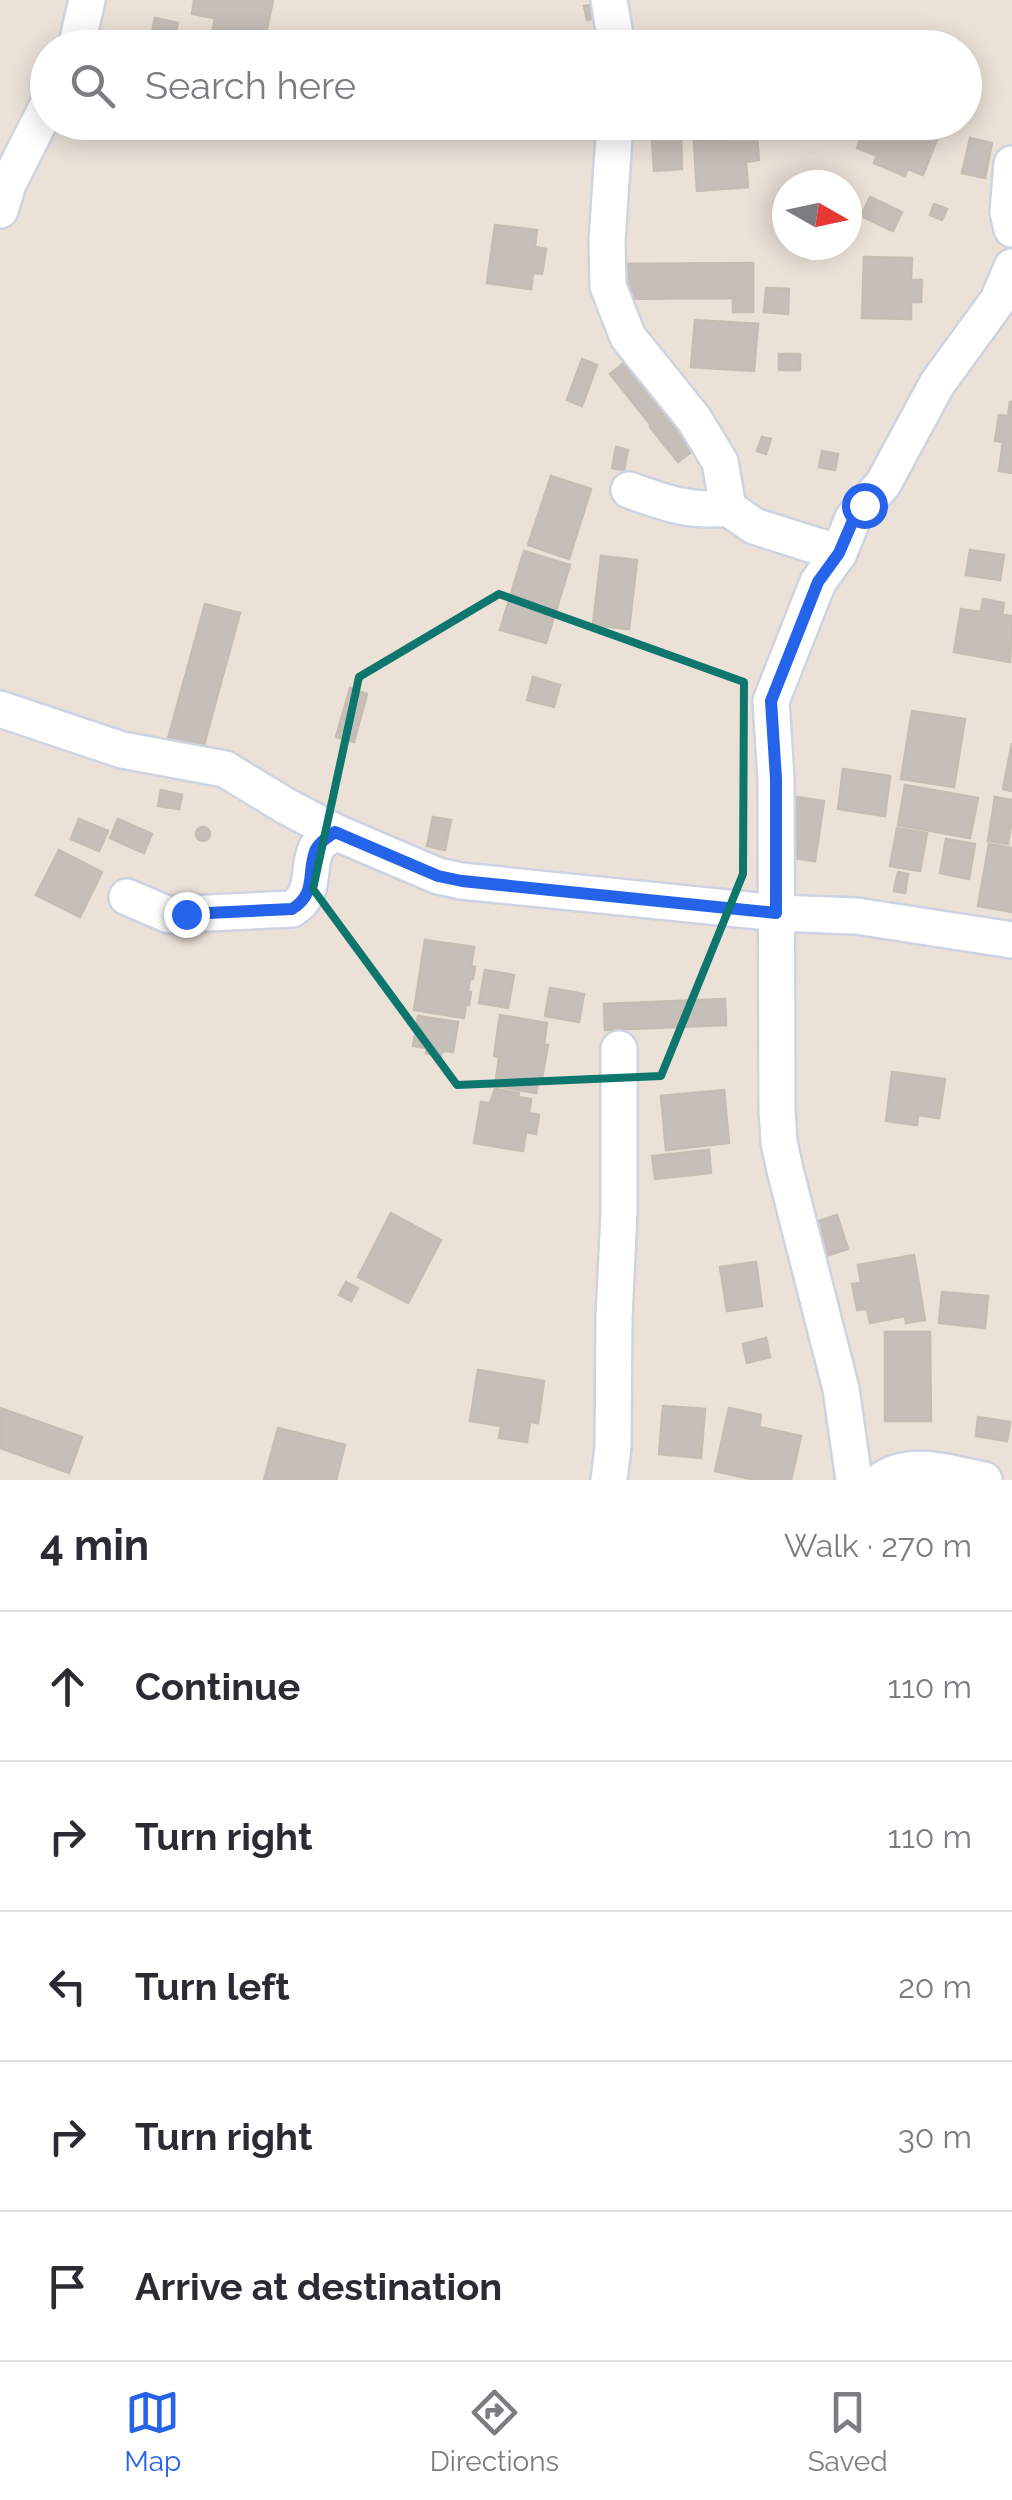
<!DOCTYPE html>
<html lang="en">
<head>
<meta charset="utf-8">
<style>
	:root { --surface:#fff; --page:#f2f2f3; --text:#2b2b33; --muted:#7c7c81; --line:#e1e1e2; --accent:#2563eb }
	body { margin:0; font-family:Raleway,sans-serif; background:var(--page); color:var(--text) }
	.compass { position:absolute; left:772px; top:170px; width:90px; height:90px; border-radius:50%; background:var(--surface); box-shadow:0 5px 25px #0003; rotate:99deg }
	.stop { position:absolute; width:30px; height:30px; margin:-22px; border:8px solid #2563eb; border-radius:50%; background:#fff }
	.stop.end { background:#2563eb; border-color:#fff; box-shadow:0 2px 10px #0008 }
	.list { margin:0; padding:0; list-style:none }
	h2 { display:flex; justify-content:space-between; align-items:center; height:130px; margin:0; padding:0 40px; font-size:42px }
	h2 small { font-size:32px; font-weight:400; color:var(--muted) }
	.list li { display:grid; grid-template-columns:65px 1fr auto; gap:30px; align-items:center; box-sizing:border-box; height:150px; padding:0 40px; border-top:2px solid var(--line) }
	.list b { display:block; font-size:38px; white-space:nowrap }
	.list em { font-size:32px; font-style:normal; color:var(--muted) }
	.icon { flex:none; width:55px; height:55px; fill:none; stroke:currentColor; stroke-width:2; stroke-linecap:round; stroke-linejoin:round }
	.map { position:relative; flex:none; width:1012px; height:1480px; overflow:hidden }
	.search { position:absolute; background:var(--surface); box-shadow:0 5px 25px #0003; left:30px; right:30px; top:30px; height:110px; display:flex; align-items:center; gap:25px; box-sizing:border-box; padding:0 35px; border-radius:55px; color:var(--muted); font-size:38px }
	.sheet { height:880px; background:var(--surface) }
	nav { display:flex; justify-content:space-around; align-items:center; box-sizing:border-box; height:140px; border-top:2px solid var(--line); background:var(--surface); font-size:28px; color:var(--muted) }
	nav a { display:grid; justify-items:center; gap:5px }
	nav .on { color:var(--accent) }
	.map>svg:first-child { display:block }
	.building { fill:#c6beb8; stroke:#c6bdb2; stroke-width:2.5 }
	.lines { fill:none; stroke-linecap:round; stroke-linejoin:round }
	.minor-casing { stroke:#cdd3e1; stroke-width:40 }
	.minor { stroke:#fff; stroke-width:35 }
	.route { stroke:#2563eb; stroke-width:12 }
	.marked { fill:none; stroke:#0f766e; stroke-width:8; stroke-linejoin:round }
</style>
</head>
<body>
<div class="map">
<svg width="1012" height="1480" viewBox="0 0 1012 1480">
	<rect width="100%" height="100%" fill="#ebe1d7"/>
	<g class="building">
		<path d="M194,0H273L266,34L251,31L250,37L213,29L215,18L192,14Z"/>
		<path d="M598,4L600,17L587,20L584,6Z"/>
		<path d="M155,18L178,23L175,37L152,32Z"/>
		<path d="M867,122H917L940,132L923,175L908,169L905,176L874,163L877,156L857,148Z"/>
		<path d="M757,137L759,160L746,162L748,187L697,191L694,141Z"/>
		<path d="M681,138L682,169L654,171L652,139Z"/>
		<path d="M970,138L992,143L985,178L962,173Z"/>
		<path d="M870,197L902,212L893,231L861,216Z"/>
		<path d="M934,204L947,209L942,220L930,215Z"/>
		<path d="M495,225L537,230L535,247L546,249L542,274L533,273L531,289L487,283Z"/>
		<path d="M864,257L912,258L911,280H922L921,302H911V319L862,318Z"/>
		<path d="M753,263V312H733V298L616,299V264Z"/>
		<path d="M766,288L789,289L788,314L764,312Z"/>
		<path d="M695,320L758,324L754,371L691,367Z"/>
		<rect x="779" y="354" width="21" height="16"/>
		<path d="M582,359L597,365L582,406L567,400Z"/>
		<path d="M625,362L665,412L650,424L610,374Z"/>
		<path d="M1010,402H1012V473L999,471L1003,442L995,441L999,415L1008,416Z"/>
		<path d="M667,414L695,449L678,462L650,427Z"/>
		<path d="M762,437L771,439L766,454L757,451Z"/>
		<path d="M616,447L628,450L624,470L612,468Z"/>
		<path d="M822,451L838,454L835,470L819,467Z"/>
		<path d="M551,476L591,489L569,559L528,545Z"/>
		<path d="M970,550L1004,555L1000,580L966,575Z"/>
		<path d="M524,551L570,565L546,643L500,630Z"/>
		<path d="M601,556L637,560L629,629L593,625Z"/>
		<path d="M983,599L1004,603L1002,615L1012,616L1010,662L954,652L961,609L981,612Z"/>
		<path d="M205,604L240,613L201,756L166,746Z"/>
		<path d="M533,677L560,685L554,707L527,700Z"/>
		<path d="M350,688L367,694L354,742L336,737Z"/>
		<path d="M912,711L965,719L954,787L901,779Z"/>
		<path d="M1012,743V791L1003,789Z"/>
		<path d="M843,769L890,776L885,816L838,809Z"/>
		<path d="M905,785L978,798L970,838L898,825Z"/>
		<path d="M161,790L182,795L179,809L158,806Z"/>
		<path d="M796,797L824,801L815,861L786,857Z"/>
		<path d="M995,797L1012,800V820L1008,844L988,841Z"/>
		<path d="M433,817L451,820L445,850L427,846Z"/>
		<path d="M79,819L108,831L99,851L71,839Z"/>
		<path d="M118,819L152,834L144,853L110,838Z"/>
		<circle cx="203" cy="834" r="7"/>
		<path d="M897,828L927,833L920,871L890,866Z"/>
		<path d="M946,839L975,844L969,879L940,873Z"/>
		<path d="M989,844L1012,848V912L978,906Z"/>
		<path d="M59,850L102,872L80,917L36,895Z"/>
		<path d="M898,872L908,874L905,893L894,891Z"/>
		<path d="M425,940L474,947L471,966L475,967L473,979H470L468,992H471L469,1005L466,1004L464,1018L414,1010Z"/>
		<path d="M485,970L514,975L508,1008L479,1003Z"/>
		<path d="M550,988L584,994L579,1022L545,1016Z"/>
		<path d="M725,999L726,1025L605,1030L604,1004Z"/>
		<path d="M500,1015L547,1023L544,1045H548L542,1078L539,1077L536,1093L495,1086L499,1057L494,1056Z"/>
		<path d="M418,1016L458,1022L453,1052L442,1051L441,1056L426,1053L427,1048L413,1046Z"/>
		<path d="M892,1072L945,1079L939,1118L918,1115L917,1125L886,1121Z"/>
		<path d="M495,1089L519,1093L518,1097L531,1099L529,1113L539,1115L536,1134L526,1132L523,1151L474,1143L481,1102L490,1103Z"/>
		<path d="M724,1090L729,1143L666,1150L661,1096Z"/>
		<path d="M709,1150L711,1173L655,1179L652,1156Z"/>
		<path d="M391,1213L441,1240L408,1303L358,1277Z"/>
		<path d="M837,1215L848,1249L826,1256L815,1222Z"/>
		<path d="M914,1255L925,1320L906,1323L905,1316L870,1323L867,1309L857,1310L852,1284L861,1283L858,1265Z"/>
		<path d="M756,1262L762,1306L727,1311L720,1267Z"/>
		<path d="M346,1282L358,1288L351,1301L339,1295Z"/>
		<path d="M942,1292L988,1296L985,1328L939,1323Z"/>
		<path d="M885,1332H930L931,1421H885Z"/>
		<path d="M766,1338L770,1357L747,1363L743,1344Z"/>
		<path d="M478,1370L544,1381L538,1423L530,1422L527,1442L499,1438L501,1426L470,1421Z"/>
		<path d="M663,1406L705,1409L701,1458L659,1454Z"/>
		<path d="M0,1408L82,1437L69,1473L0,1448Z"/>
		<path d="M729,1408L761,1415L759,1427L801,1436L791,1480H755L715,1471Z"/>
		<path d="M978,1417L1010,1422L1007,1441L976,1436Z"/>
		<path d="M278,1428L345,1445L336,1480H264Z"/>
	</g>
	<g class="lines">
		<g class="minor-casing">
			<g id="minor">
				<path d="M609,0L617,48"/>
				<path d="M76,48L87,0"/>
				<path d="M615,122L607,241L608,286L628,337L694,419L720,462L728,508L754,526L839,553L818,582L771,701L776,779L777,1110L779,1142L785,1170L841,1389L854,1480"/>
				<path d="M1012,164L1008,212L1012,229"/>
				<path d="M0,210L8,184L48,105"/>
				<path d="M629,490C666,503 688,512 728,508"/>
				<path d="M839,553L853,518L883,484L937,384L998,300L1012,267"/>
				<path d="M0,709L122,750L225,769L284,805L335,832L438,876L461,881L777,913L856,916L1012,940"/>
				<path d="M127,897L169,915L292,909C317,893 306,872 316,849C320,841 328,837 335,832"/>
				<path d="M609,1480L613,1447L614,1318L619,1212V1049"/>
				<path d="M882,1480C911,1459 951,1474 984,1480"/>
			</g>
		</g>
		<use href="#minor" class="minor"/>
	</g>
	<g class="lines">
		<path class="route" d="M186,914L292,909C318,893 306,872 316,849C320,841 328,837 335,832L438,876L462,881L776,913V779L771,701L818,582L839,553L854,518L864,505"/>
	</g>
	<path class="marked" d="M499,594L744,682L743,874L661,1076L457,1085L313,889L359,677Z"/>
</svg>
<svg class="compass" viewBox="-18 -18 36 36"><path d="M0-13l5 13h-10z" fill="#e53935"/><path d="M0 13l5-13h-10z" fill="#7c7c81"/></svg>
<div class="stop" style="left:864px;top:505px"></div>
<div class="stop end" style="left:186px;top:914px"></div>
<div class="search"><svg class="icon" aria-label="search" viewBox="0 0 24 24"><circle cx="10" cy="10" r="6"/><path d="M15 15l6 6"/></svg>Search here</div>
</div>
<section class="sheet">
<h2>4 min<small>Walk · 270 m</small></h2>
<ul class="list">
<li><svg class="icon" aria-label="ahead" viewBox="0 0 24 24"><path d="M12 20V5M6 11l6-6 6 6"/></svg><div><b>Continue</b></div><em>110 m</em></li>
<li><svg class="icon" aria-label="right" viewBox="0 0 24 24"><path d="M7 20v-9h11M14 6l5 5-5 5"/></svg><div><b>Turn right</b></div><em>110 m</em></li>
<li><svg class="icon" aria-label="left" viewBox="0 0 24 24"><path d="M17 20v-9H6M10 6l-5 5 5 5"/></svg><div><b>Turn left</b></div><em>20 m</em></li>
<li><svg class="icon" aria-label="right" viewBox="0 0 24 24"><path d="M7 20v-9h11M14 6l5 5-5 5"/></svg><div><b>Turn right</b></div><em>30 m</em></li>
<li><svg class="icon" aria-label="arrive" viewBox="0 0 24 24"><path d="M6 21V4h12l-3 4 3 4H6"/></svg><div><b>Arrive at destination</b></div></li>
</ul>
</section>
<nav>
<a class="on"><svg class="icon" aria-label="map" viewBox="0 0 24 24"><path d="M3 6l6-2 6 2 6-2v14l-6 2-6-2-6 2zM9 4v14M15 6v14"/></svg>Map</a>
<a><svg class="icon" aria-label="directions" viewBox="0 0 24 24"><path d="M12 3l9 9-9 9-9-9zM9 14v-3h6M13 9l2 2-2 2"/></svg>Directions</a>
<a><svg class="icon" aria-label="saved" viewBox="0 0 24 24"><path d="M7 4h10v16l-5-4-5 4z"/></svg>Saved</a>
</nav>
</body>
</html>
